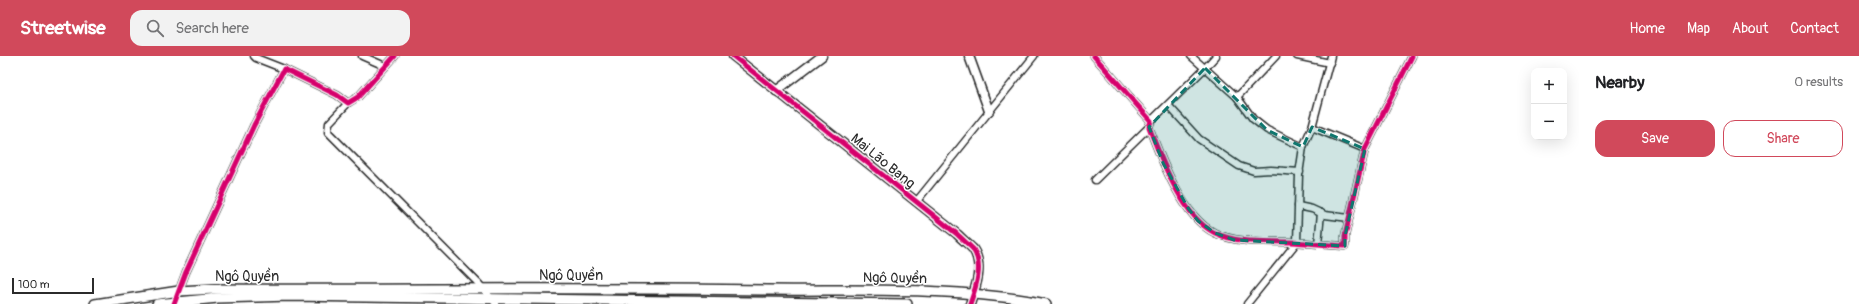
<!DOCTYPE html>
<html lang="en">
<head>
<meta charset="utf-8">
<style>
	:root { --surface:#fff; --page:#f2f2f2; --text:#202124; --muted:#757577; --line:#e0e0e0; --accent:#d1495b }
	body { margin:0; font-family:Pangolin,sans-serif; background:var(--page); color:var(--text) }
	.controls { position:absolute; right:12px; top:12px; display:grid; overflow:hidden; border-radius:8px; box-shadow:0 4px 16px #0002 }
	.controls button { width:36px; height:36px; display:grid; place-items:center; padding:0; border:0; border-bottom:1px solid var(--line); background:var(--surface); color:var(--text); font:20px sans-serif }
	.scale { position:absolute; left:12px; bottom:10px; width:82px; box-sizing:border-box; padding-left:4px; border:2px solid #2b2b2b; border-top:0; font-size:11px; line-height:14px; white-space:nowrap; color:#2b2b2b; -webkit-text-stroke:3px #fff; paint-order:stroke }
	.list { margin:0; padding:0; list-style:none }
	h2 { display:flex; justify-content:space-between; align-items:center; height:52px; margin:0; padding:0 16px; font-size:17px }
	h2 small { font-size:13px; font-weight:400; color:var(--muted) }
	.actions { display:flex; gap:8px; padding:12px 16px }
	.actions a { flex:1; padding:9px 0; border:1px solid var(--accent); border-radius:12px; text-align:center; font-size:14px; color:var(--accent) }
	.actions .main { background:var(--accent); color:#fff }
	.icon { flex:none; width:22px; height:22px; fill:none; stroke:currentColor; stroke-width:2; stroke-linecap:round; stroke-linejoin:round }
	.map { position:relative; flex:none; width:1579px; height:248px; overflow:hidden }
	header { display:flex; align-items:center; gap:24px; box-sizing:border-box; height:56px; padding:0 20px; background:var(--accent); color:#fff }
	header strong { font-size:19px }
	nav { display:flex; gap:22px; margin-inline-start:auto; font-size:14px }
	.search { width:280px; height:36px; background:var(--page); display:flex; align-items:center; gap:10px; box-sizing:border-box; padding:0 14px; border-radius:12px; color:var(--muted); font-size:15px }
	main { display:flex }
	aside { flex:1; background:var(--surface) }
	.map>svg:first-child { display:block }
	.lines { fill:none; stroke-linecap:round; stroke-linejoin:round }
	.minor-casing { stroke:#2b2b2b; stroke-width:9 }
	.tertiary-casing { stroke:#2b2b2b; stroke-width:11 }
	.secondary-casing { stroke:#2b2b2b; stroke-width:12 }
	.minor { stroke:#fff; stroke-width:6 }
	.tertiary { stroke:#fff; stroke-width:8 }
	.secondary { stroke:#fff; stroke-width:9 }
	.cycleway-casing { stroke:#fff; stroke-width:8 }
	.cycleway { stroke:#d6006c; stroke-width:5 }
	.marked { fill:#0f766e; fill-opacity:0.2; stroke:#0f766e; stroke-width:3; stroke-dasharray:8 5; stroke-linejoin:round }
	.labels { text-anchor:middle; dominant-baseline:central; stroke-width:3; stroke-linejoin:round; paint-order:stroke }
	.street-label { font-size:14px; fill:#2b2b2b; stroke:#fff }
</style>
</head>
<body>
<header>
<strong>Streetwise</strong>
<div class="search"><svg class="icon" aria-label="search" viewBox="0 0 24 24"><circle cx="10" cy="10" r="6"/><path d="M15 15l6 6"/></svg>Search here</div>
<nav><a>Home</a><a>Map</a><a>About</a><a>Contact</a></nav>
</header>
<main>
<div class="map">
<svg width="1579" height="248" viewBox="0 0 1579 248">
	<rect width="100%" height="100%" fill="#fff"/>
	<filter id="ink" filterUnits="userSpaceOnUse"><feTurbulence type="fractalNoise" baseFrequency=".025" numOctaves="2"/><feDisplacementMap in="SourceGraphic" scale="8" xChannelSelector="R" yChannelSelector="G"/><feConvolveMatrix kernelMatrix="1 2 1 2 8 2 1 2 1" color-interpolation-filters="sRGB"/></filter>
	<g filter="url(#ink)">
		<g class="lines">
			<g class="minor-casing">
				<g id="minor">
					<path d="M254,0L256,2L284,13"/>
					<path d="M362,0L385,10"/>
					<path d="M1094,0L1151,65L1149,71C1161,103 1183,162 1215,177C1238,188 1266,185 1291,186C1309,187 1327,189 1345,190V180L1365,93L1412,0"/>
					<path d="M1191,0L1237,41L1253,63L1267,74L1303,91"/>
					<path d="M1297,0L1330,7"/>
					<path d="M1205,12L1216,0"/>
					<path d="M1237,41L1276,0"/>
					<path d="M348,47L329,67L328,76L478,227L496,248"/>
					<path d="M1168,49L1199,83L1239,110L1254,115L1271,114L1300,116"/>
					<path d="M1151,65L1205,12"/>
					<path d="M1312,71L1365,93"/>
					<path d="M1095,124L1149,71"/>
					<path d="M916,146L1034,0"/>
					<path d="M1298,150L1312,153L1325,159L1349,162"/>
					<path d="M1318,188L1321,157"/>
					<path d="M174,248L186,216L254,69L284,13L337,39L348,47L358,41L395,0"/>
					<path d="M1247,248L1297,186L1299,118L1303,91L1312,71L1331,0"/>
				</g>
			</g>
			<g class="tertiary-casing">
				<g id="tertiary">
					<path d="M733,0L957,178C962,183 968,188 973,193C984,209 976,231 970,248"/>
					<path d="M969,0L989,55"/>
					<path d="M776,35L822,0"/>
				</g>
			</g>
			<g class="secondary-casing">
				<g id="secondary">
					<path d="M95,248L179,235L214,233C398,234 583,231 767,234C858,235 957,230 1046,248"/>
					<path d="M157,248L218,242L290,240L907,248"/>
				</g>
			</g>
			<use href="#minor" class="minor"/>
			<use href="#tertiary" class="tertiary"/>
			<use href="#secondary" class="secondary"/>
			<g class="cycleway-casing">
				<g id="cycleway">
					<path d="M733,0L957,178C962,183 968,188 973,193C984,209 976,231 970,248"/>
					<path d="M1094,0L1151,65L1149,71C1161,103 1183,162 1215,177C1238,188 1266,185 1291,186C1309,187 1327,189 1345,190V180L1365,93L1412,0"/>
					<path d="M174,248L186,216L254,69L284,13L337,39L348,47L358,41L395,0"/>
				</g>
			</g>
			<use href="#cycleway" class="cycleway"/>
		</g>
	</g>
	<path class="marked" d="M1205,12L1267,74L1303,91L1312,71L1365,93L1345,180V190L1234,184L1215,177L1198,165L1188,152L1163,107L1149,71Z"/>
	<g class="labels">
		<g class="street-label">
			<text transform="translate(883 105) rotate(39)">Mai Lão Bạng</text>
			<text x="571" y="219">Ngô Quyền</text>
			<text x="247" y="220">Ngô Quyền</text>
			<text transform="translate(895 222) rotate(1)">Ngô Quyền</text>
		</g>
	</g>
</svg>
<div class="controls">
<button>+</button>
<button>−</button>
</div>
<div class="scale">100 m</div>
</div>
<aside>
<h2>Nearby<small>0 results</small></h2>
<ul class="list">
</ul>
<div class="actions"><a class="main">Save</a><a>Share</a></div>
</aside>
</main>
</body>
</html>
